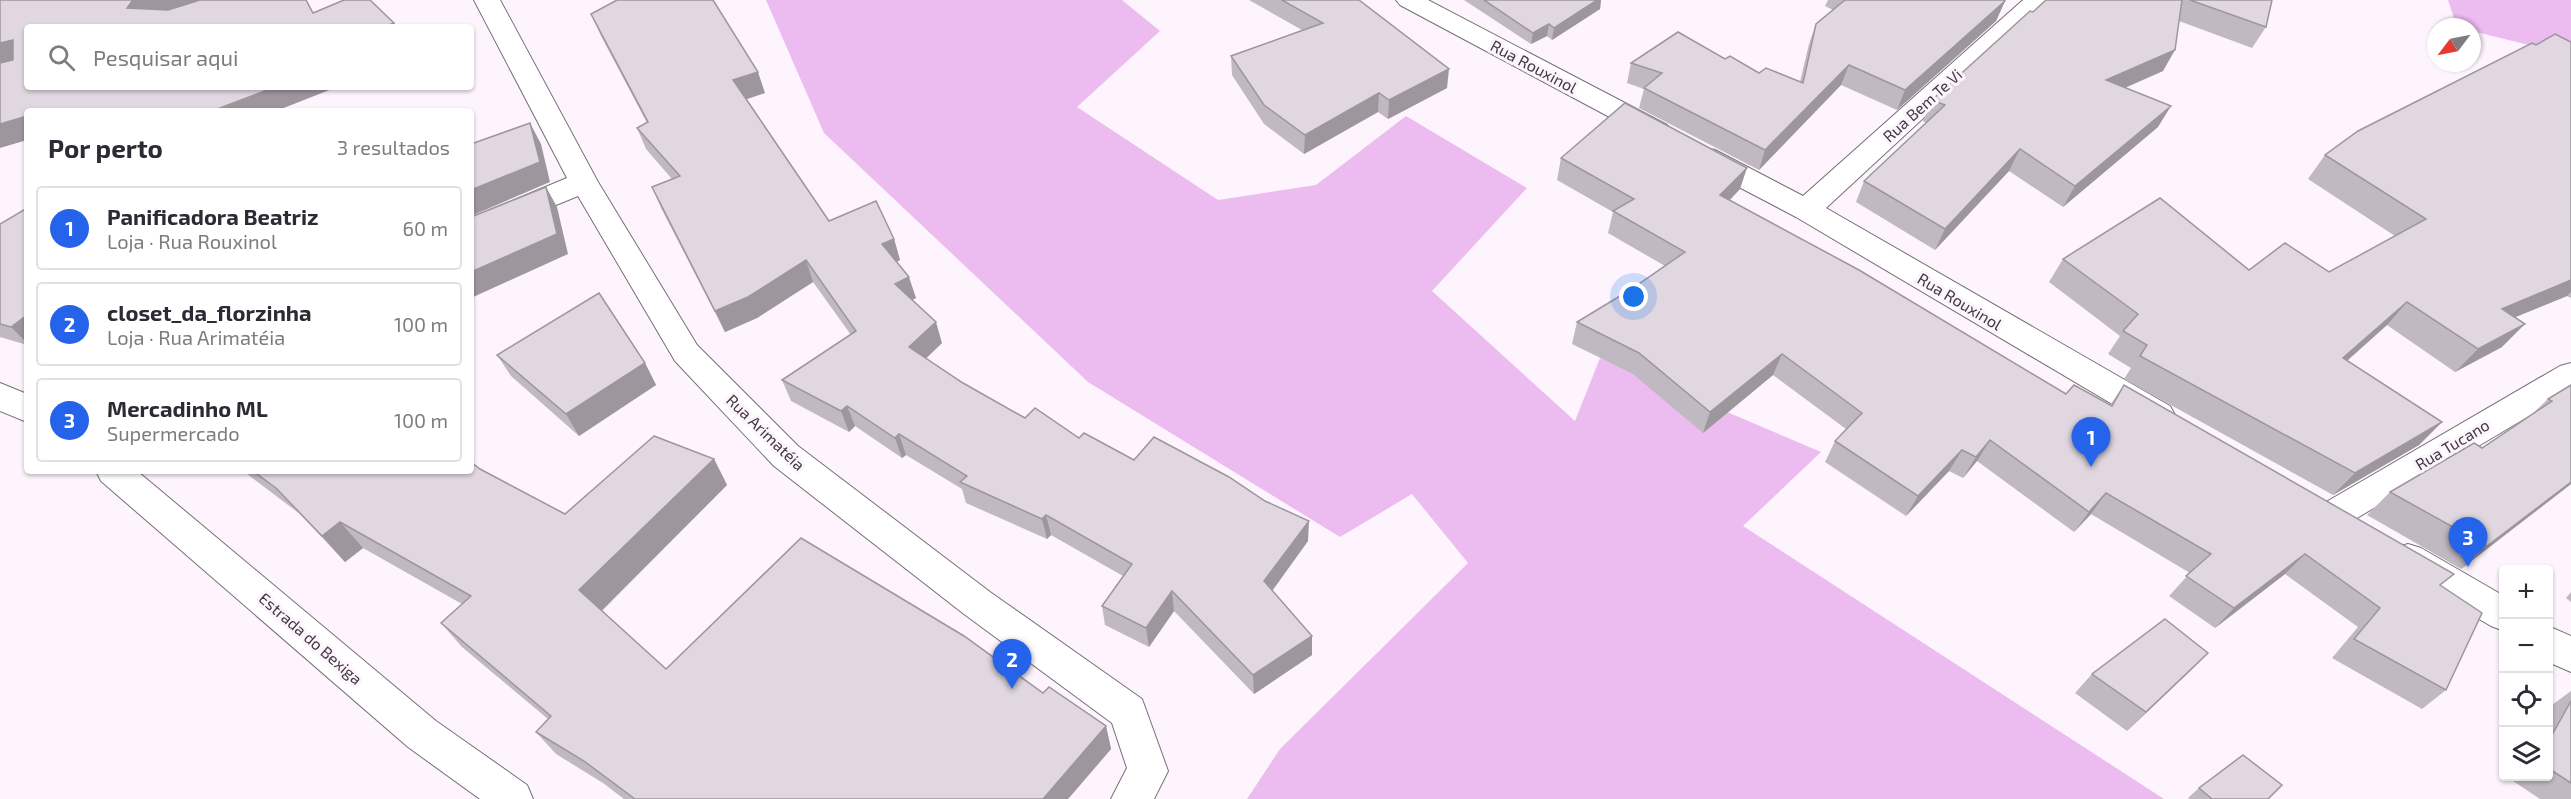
<!DOCTYPE html>
<html lang="pt">
<head>
<meta charset="utf-8">
<style>
	:root { --surface:#fff; --page:#f2f2f3; --text:#2b2b33; --muted:#7c7c81; --line:#e1e1e2; --accent:#2563eb }
	body { margin:0; font-family:"Exo 2",sans-serif; background:var(--page); color:var(--text) }
	.controls { position:absolute; right:18px; bottom:18px; display:grid; overflow:hidden; border-radius:6px; box-shadow:0 2px 4px #0004 }
	.controls button { width:54px; height:54px; display:grid; place-items:center; padding:0; border:0; border-bottom:2px solid var(--line); background:var(--surface); color:var(--text); font:30px sans-serif }
	.compass { position:absolute; left:2427px; top:18px; width:54px; height:54px; border-radius:50%; background:var(--surface); box-shadow:0 2px 4px #0004; rotate:238deg }
	.you { position:absolute; left:1634px; top:297px; width:21px; height:21px; margin:-15px; border:4px solid #fff; border-radius:50%; background:#1a73e8; box-shadow:0 0 0 9px #1a73e833 }
	.badge { display:grid; place-items:center; width:39px; height:39px; border-radius:50%; background:var(--accent); color:#fff; font-size:20px; font-weight:700 }
	.pin { position:absolute; translate:-50% -50px; filter:drop-shadow(0 2px 3px #0008) }
	.pin::after { content:''; position:absolute; top:32px; width:21px; height:18px; background:inherit; clip-path:polygon(0 0,100% 0,50% 100%) }
	.list { margin:0; padding:0; list-style:none }
	h2 { display:flex; justify-content:space-between; align-items:center; height:78px; margin:0; padding:0 24px; font-size:26px }
	h2 small { font-size:20px; font-weight:400; color:var(--muted) }
	.list li { display:grid; grid-template-columns:39px 1fr auto; gap:18px; align-items:center; box-sizing:border-box; height:84px; margin:0 12px 12px; padding:0 12px; border:2px solid var(--line); border-radius:6px }
	.list b { display:block; font-size:22px; white-space:nowrap }
	.list p { margin:0; font-size:20px; white-space:nowrap; color:var(--muted) }
	.list em { font-size:20px; font-style:normal; color:var(--muted) }
	.icon { flex:none; width:33px; height:33px; fill:none; stroke:currentColor; stroke-width:2; stroke-linecap:round; stroke-linejoin:round }
	.map { position:relative; flex:none; width:2571px; height:799px; overflow:hidden }
	.search { position:absolute; background:var(--surface); box-shadow:0 2px 4px #0004; left:24px; top:24px; width:450px; height:66px; display:flex; align-items:center; gap:15px; box-sizing:border-box; padding:0 21px; border-radius:6px; color:var(--muted); font-size:22px }
	.panel { position:absolute; background:var(--surface); box-shadow:0 2px 4px #0004; left:24px; top:108px; width:450px; height:366px; border-radius:6px }
	.map>svg:first-child { display:block }
	.green { fill:#ecbbf0 }
	.lines { fill:none; stroke-linecap:round; stroke-linejoin:round }
	.minor-casing { stroke:#776f78; stroke-width:2 }
	.tertiary-casing { stroke:#776f78; stroke-width:2 }
	.minor { fill:#fff; fill-rule:evenodd }
	.tertiary { fill:#fff; fill-rule:evenodd }
	.wall { fill:#c1b9c1 }
	.shaded-wall { fill:#9d969d }
	.building { fill:#e0d7e0; stroke:#9d969d; stroke-width:1.5 }
	.labels { text-anchor:middle; dominant-baseline:central; stroke-width:6; stroke-linejoin:round; paint-order:stroke }
	.street-label { font-size:16px; fill:#3e3a3e; stroke:#fdf4fe }
</style>
</head>
<body>
<div class="map">
<svg width="2571" height="799" viewBox="0 0 2571 799">
	<rect width="100%" height="100%" fill="#fdf4fe"/>
	<g class="green">
		<path d="M766,0H1122L1160,31L1077,107L1218,200L1316,185L1406,116L1527,188L1432,291L1575,421L1600,358L1821,452L1743,526L2164,799H1247L1280,749L1468,563L1412,494L1340,537L1088,382L824,133Z"/>
		<path d="M2448,0H2571V49L2561,53L2472,31V27H2457Z"/>
	</g>
	<g class="lines">
		<g class="minor-casing">
			<g id="minor">
				<path d="M474,0H500L598,182L697,345L798,446L990,592L1142,699L1168,771L1154,799H1111L1127,768L1112,723L964,614L774,466L675,361L578,196L471,240V218L567,178Z"/>
				<path d="M1396,0H1428L1667,125L1671,131L1667,137L1657,140L1647,137L1400,5Z"/>
				<path d="M2023,0H2051L1826,208L2170,406L2175,415L2170,424L2158,428L2146,424L1796,217L1695,164L1691,157L1695,150L1705,148L1715,150L1803,196Z"/>
				<path d="M2571,363V391L2345,525L2333,529L2321,525L2315,515L2321,505L2560,366Z"/>
				<path d="M2408,544L2421,548L2504,596V631L2491,626L2395,570L2390,559L2395,548Z"/>
				<path d="M2548,626L2571,636V672L2548,662Z"/>
			</g>
		</g>
		<g class="tertiary-casing">
			<g id="tertiary">
				<path d="M0,383L27,394V422L0,411Z"/>
				<path d="M96,471H137L436,721L527,785L533,799H480L408,747L101,481Z"/>
			</g>
		</g>
		<use href="#minor" class="minor"/>
		<use href="#tertiary" class="tertiary"/>
	</g>
	<g class="wall">
		<path d="M1249,0H1359L1447,88L1388,119L1378,112L1304,154L1264,124L1232,75L1231,56L1302,30Z"/>
		<path d="M1464,0H1601L1600,9L1552,40L1547,36L1531,44Z"/>
		<path d="M1828,0H2003L2005,1L1996,21L1897,110L1841,85L1759,170L1639,108L1644,89L1627,83L1631,63L1725,59L1759,73L1800,82L1809,44L1816,24L1833,10L1825,6Z"/>
		<path d="M2046,0H2272L2266,27L2252,48L2179,21L2163,71L2125,88L2158,127L2063,207L2009,171L1935,250L1856,202L1864,181L1926,123L1923,121L1932,100Z"/>
		<path d="M591,14L765,93L747,99L829,221L894,239L900,260L897,262L916,298L912,300L942,343L926,358L963,383L1025,418L1134,460L1308,541L1272,590L1312,636V655L1254,694L1174,611L1149,647L1105,625L1102,606L1123,576L1051,535L1047,539L966,503L962,489L906,455L902,458L855,426L849,432L791,401L782,380L851,335L813,282L757,318L725,332L661,208L652,187L672,179L646,149L637,128L647,123L601,36Z"/>
		<path d="M2571,42V298L2567,296L2515,317L2502,347L2455,372L2387,325L2347,361L2442,422L2419,445L2333,495L2124,379L2131,368L2108,354L2120,336L2049,282L2063,259L2249,270L2329,272L2395,236L2308,179L2325,155L2536,45Z"/>
		<path d="M1561,158L1740,189L1730,200L2066,394L2110,405L2124,385L2440,586L2446,690L2422,709L2332,658L2358,627L2285,574L2215,628L2169,596L2190,573L2091,514L2074,532L1977,461L1963,478L1949,471L1906,516L1825,462L1835,441L1846,429L1773,375L1703,433L1633,374L1572,344L1577,322L1630,290L1665,266L1608,233L1613,212L1557,180Z"/>
		<path d="M27,208V345L0,337V224Z"/>
		<path d="M497,355L645,363L656,385L579,436L511,376Z"/>
		<path d="M2571,385V484L2461,569L2367,515L2390,492L2482,448L2530,416L2548,399Z"/>
		<path d="M714,459L727,485L602,611L666,669L1043,693L1106,726L1111,749L1068,799H624L603,783L556,754L536,732L548,719L462,647L441,623L462,604L363,548L345,562L300,514L243,471H471L480,469L565,514Z"/>
		<path d="M2571,592V602L2566,598Z"/>
		<path d="M2189,672L2127,731L2075,693L2092,674Z"/>
		<path d="M2571,691V799H2540L2510,779L2512,777H2548V711L2552,705Z"/>
		<path d="M2199,788L2268,799H2190L2188,798Z"/>
	</g>
	<g class="shaded-wall">
		<path d="M134,0H207L141,27L127,8L132,1Z"/>
		<path d="M1597,0H1601L1600,9L1552,40L1554,28Z"/>
		<path d="M2005,1L1996,21L1897,110L1905,90Z"/>
		<path d="M394,23L397,27H384Z"/>
		<path d="M1549,24L1547,36L1531,44L1533,33Z"/>
		<path d="M13,40L27,58L0,66V43Z"/>
		<path d="M2175,50L2163,71L2094,101L2106,80Z"/>
		<path d="M1849,65L1841,85L1759,170L1765,150Z"/>
		<path d="M1449,69L1447,88L1388,119L1389,100Z"/>
		<path d="M758,72L765,93L741,101L733,80Z"/>
		<path d="M275,87H337L276,111H212Z"/>
		<path d="M1379,93L1378,112L1304,154L1305,135Z"/>
		<path d="M2171,106L2158,127L2063,207L2075,186Z"/>
		<path d="M27,116V140L0,148V124Z"/>
		<path d="M530,123L541,144L550,182L471,216V190Z"/>
		<path d="M2020,149L2009,171L1935,250L1945,229Z"/>
		<path d="M1747,168L1740,189L1713,217L1720,195Z"/>
		<path d="M546,187L557,207L568,254L471,298V272Z"/>
		<path d="M894,239L900,260L888,265L882,244Z"/>
		<path d="M806,260L813,282L757,318L725,332L715,311Z"/>
		<path d="M909,277L916,298L902,305L895,284Z"/>
		<path d="M2571,280V292L2567,296L2479,332L2502,309Z"/>
		<path d="M2407,302L2387,325L2323,382L2343,358Z"/>
		<path d="M27,315V343L11,327Z"/>
		<path d="M936,322L942,343L916,368L909,347Z"/>
		<path d="M2525,324L2502,347L2455,372L2478,349Z"/>
		<path d="M1782,354L1773,375L1703,433L1710,412Z"/>
		<path d="M645,363L656,385L579,436L566,414Z"/>
		<path d="M847,406L855,426L849,432L841,411Z"/>
		<path d="M2442,422L2419,445L2333,495L2355,473Z"/>
		<path d="M899,434L906,455L902,458L895,438Z"/>
		<path d="M1990,440L1977,461L1963,478L1976,457Z"/>
		<path d="M1962,450L1949,471L1906,516L1918,496Z"/>
		<path d="M714,459L727,485L597,615L579,590Z"/>
		<path d="M2571,482V484L2461,569L2487,546Z"/>
		<path d="M2106,493L2091,514L2074,532L2089,512Z"/>
		<path d="M1046,515L1051,535L1047,539L1042,519Z"/>
		<path d="M1309,521L1308,541L1265,601L1264,581Z"/>
		<path d="M340,522L363,548L345,562L322,536Z"/>
		<path d="M2305,554L2285,574L2215,628L2234,608Z"/>
		<path d="M1172,591L1174,611L1149,647L1146,628Z"/>
		<path d="M1312,636V655L1254,694L1253,675Z"/>
		<path d="M2208,653L2189,672L2127,731L2146,712Z"/>
		<path d="M1106,726L1111,749L1068,799H1043Z"/>
	</g>
	<g class="building">
		<path d="M0,0H134L132,1L127,8L168,10L200,0H306L313,13L344,0H370L394,23L384,27H27V87H275L212,111H50V109L43,111H27V116L0,124V63L13,60V40L0,43Z"/>
		<path d="M617,0H713L758,72L733,80L829,221L876,201L894,239L882,244L909,277L895,284L936,322L909,347L963,383L1025,418L1035,408L1079,438L1084,433L1134,460L1154,437L1229,477L1265,501L1309,521L1264,581L1312,636L1253,675L1172,591L1146,628L1102,606L1132,564L1046,515L1042,519L960,482L967,476L899,434L895,438L847,406L841,411L782,380L856,331L806,260L748,297L715,311L652,187L680,176L637,128L648,122L591,14Z"/>
		<path d="M1282,0H1359L1449,69L1389,100L1379,93L1305,135L1264,105L1231,56L1323,23Z"/>
		<path d="M1484,0H1597L1554,28L1549,24L1533,33Z"/>
		<path d="M1845,0H2003L2005,1L1905,90L1849,65L1765,150L1644,88L1662,73L1631,63L1678,32L1725,59L1730,56L1759,73L1766,68L1803,83L1816,24Z"/>
		<path d="M2046,0H2182L2175,50L2106,80L2171,106L2075,186L2020,149L1945,229L1864,181L1945,105L1932,100L2030,11L2033,12Z"/>
		<path d="M2190,0H2272L2266,27Z"/>
		<path d="M2555,34L2571,42V280L2502,309L2525,324L2478,349L2407,302L2343,358L2442,422L2355,473L2140,356L2147,345L2123,331L2138,314L2063,259L2160,198L2249,270L2285,243L2329,272L2426,219L2325,155L2358,131L2532,43L2536,45Z"/>
		<path d="M1625,103L1747,168L1720,195L1859,270L2066,394L2074,385L2112,406L2124,385L2454,574L2440,585L2482,613L2446,690L2354,639L2380,608L2305,554L2234,608L2186,576L2211,554L2106,493L2089,512L1990,440L1976,457L1962,450L1918,496L1835,441L1862,413L1782,354L1710,412L1639,353L1577,322L1630,290L1685,252L1613,211L1634,199L1561,158Z"/>
		<path d="M530,123L540,162L471,190V144Z"/>
		<path d="M546,187L557,234L471,272V217Z"/>
		<path d="M27,208V315L11,327L0,324V224Z"/>
		<path d="M599,293L645,363L566,414L497,355Z"/>
		<path d="M2571,385V482L2487,546L2390,492L2474,443L2482,448L2552,401L2548,399Z"/>
		<path d="M654,436L714,459L579,590L666,669L801,538L964,636L1043,693L1049,687L1106,726L1043,799H635L584,761L536,732L551,716L441,623L471,596L340,522L322,536L276,488L253,471H471V462L480,469L565,514Z"/>
		<path d="M2165,619L2208,653L2146,712L2092,674Z"/>
		<path d="M2571,701V783L2548,768V742Z"/>
		<path d="M2243,755L2282,785L2268,799H2212L2199,788Z"/>
	</g>
	<g class="labels">
		<g class="street-label">
			<text transform="translate(1534 66) rotate(28)">Rua Rouxinol</text>
			<text transform="translate(1922 105) rotate(-42)">Rua Bem Te Vi</text>
			<text transform="translate(1960 301) rotate(31)">Rua Rouxinol</text>
			<text transform="translate(766 432) rotate(44)">Rua Arimatéia</text>
			<text transform="translate(2452 444) rotate(-31)">Rua Tucano</text>
			<text transform="translate(311 638) rotate(41)">Estrada do Bexiga</text>
		</g>
	</g>
</svg>
<div class="controls">
<button>+</button>
<button>−</button>
<button><svg class="icon" aria-label="locate" viewBox="0 0 24 24"><circle cx="12" cy="12" r="6"/><path d="M12 2v4M12 18v4M2 12h4M18 12h4"/></svg></button>
<button><svg class="icon" aria-label="layers" viewBox="0 0 24 24"><path d="M12 4l9 5-9 5-9-5zM3 14l9 5 9-5"/></svg></button>
</div>
<svg class="compass" viewBox="-18 -18 36 36"><path d="M0-13l5 13h-10z" fill="#e53935"/><path d="M0 13l5-13h-10z" fill="#7c7c81"/></svg>
<div class="you"></div>
<div class="pin badge" style="left:2091px;top:467px">1</div>
<div class="pin badge" style="left:1012px;top:689px">2</div>
<div class="pin badge" style="left:2468px;top:567px">3</div>
<div class="search"><svg class="icon" aria-label="search" viewBox="0 0 24 24"><circle cx="10" cy="10" r="6"/><path d="M15 15l6 6"/></svg>Pesquisar aqui</div>
<section class="panel">
<h2>Por perto<small>3 resultados</small></h2>
<ul class="list">
<li><span class="badge">1</span><div><b>Panificadora Beatriz</b><p>Loja · Rua Rouxinol</p></div><em>60 m</em></li>
<li><span class="badge">2</span><div><b>closet_da_florzinha</b><p>Loja · Rua Arimatéia</p></div><em>100 m</em></li>
<li><span class="badge">3</span><div><b>Mercadinho ML</b><p>Supermercado</p></div><em>100 m</em></li>
</ul>
</section>
</div>
</body>
</html>
